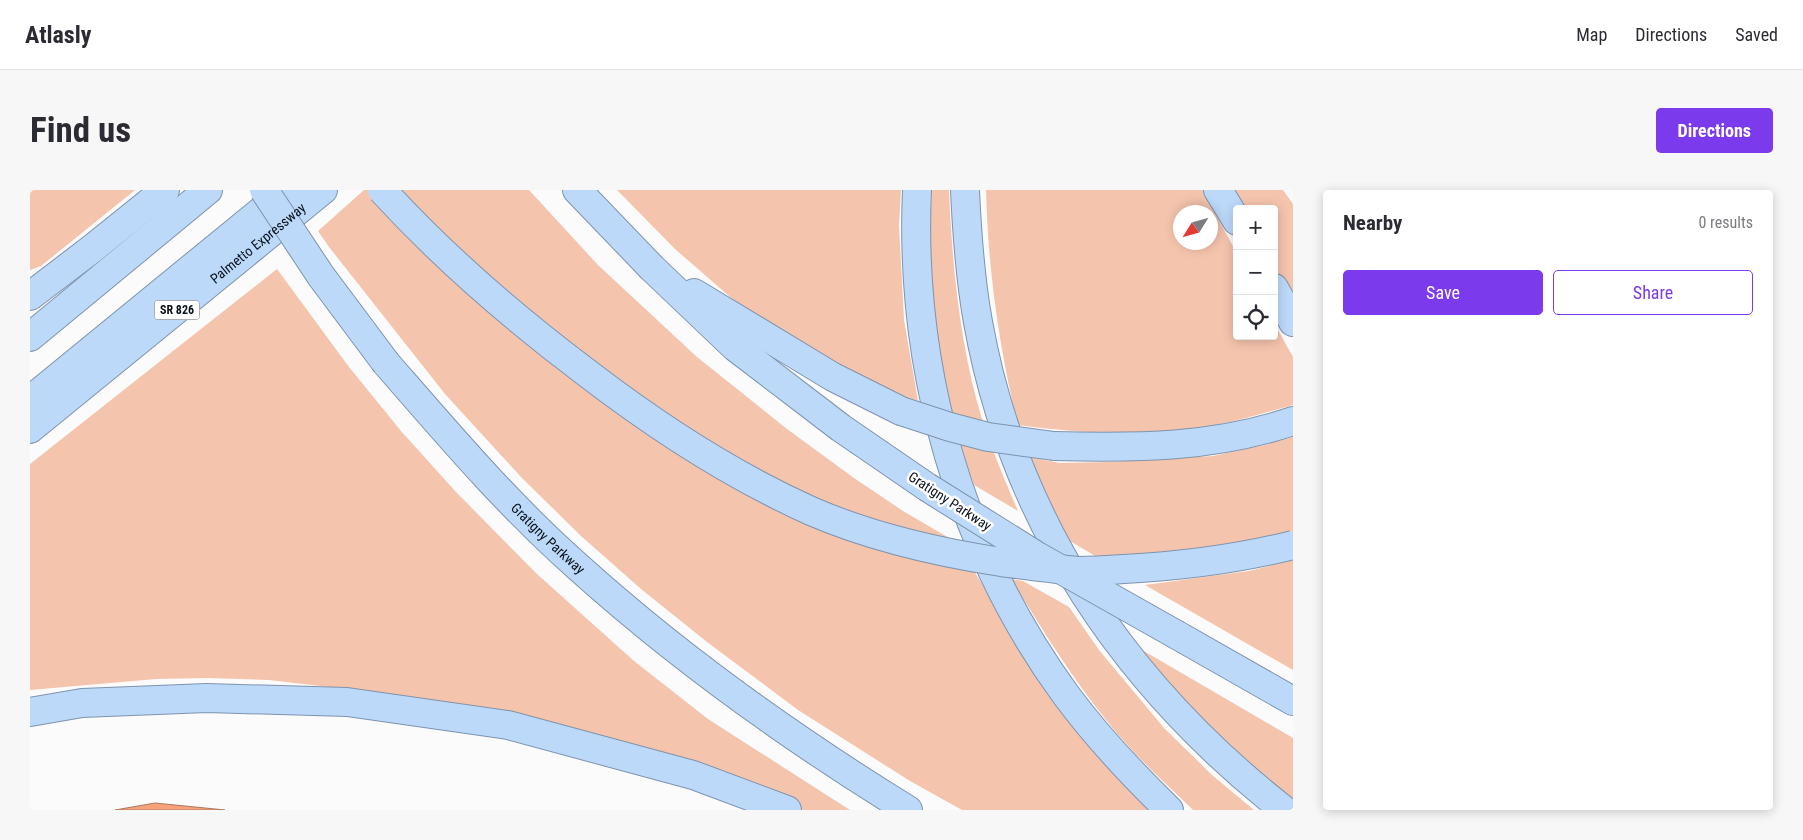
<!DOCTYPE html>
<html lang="en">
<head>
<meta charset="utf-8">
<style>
	:root { --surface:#fff; --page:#f7f7f7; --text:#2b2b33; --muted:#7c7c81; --line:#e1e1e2; --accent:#7c3aed }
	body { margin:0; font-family:"Roboto Condensed",sans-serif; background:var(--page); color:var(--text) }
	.controls { position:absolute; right:15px; top:15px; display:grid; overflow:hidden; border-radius:5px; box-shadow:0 2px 12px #0003 }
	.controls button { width:45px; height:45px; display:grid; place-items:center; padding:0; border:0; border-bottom:1px solid var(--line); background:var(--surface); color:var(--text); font:25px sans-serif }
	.compass { position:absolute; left:1143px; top:15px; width:45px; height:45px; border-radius:50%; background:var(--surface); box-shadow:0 2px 12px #0003; rotate:233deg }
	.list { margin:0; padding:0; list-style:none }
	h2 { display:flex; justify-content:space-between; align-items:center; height:65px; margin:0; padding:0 20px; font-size:21px }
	h2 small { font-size:16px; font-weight:400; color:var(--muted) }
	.actions { display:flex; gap:10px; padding:15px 20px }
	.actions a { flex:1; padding:11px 0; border:1px solid var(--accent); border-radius:5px; text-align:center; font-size:18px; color:var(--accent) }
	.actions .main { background:var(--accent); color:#fff }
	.icon { flex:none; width:28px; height:28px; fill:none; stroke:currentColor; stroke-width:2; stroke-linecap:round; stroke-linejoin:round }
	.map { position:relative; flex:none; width:1263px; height:620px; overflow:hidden; border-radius:5px }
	header { display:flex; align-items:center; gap:30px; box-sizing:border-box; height:70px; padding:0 25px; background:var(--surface); border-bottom:1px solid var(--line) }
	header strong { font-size:24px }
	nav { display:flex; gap:28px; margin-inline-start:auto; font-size:18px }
	.intro { display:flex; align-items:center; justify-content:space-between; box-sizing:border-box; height:120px; padding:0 30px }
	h1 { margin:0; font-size:35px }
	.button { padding:12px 22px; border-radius:5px; background:var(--accent); color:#fff; font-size:18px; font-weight:700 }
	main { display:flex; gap:30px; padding:0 30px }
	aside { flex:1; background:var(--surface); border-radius:5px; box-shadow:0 2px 12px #0003 }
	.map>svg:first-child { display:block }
	.green { fill:#f5c4ad; fill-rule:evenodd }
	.water { fill:#f7a27a; stroke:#b0775d }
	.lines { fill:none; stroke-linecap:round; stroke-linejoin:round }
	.highway-casing { stroke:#7e93ac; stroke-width:30 }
	.highway { stroke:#bcd9fa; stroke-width:28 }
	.highway-bridge-casing { stroke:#7e93ac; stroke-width:30; stroke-linecap:butt }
	.highway-bridge { stroke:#bcd9fa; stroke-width:28 }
	.labels { text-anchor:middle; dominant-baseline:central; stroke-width:5; stroke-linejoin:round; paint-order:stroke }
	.shield { fill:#fff; stroke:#54595f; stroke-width:1 }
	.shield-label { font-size:12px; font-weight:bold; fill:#0b121a }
	.street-label { font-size:14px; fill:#0b121a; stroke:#fff }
</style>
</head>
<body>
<header>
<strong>Atlasly</strong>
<nav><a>Map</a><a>Directions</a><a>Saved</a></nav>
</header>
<div class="intro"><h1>Find us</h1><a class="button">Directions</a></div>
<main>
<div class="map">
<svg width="1263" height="620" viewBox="0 0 1263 620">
	<rect width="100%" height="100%" fill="#fbfbfb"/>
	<g class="green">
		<path d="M0,0H105L11,76L0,80Z"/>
		<path d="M334,0H499L568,75L667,167L757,239L824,288L873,321L926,352L983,444L1125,620H932L880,591L768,520L677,452L611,399L551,346L491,287L415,204L299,57L288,41Z"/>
		<path d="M587,0H871L869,35L874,130L888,211L849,197L815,181L714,119L645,59Z"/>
		<path d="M902,0H919C922,75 930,157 952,229C962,260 975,291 988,321L944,295C912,202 895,99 902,0Z"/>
		<path d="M956,0H1173L1207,64V146H1244V133L1263,167V215C1237,222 1212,230 1185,235C1120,247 1053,244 988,235C969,158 958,79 956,0ZM1150,22H1180V52H1150Z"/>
		<path d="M1198,0H1253L1263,14V118L1244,83V19H1208Z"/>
		<path d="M247,79L319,177L371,241L426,302L507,384L604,471L678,529L820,620H772L747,609L414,516L307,498L239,490L178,488L126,489L0,500V274Z"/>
		<path d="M1263,247V341L1199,355L1150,363L1067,367L1033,347L998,267L1030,273L1080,272L1183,266L1235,255Z"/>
		<path d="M1263,370V480L1115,395L1219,381Z"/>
		<path d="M981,389L993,391L1039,417L1069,460L1134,538L1182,585L1224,620H1163L1161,618C1132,590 1102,563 1077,531C1041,487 1011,437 981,389Z"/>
		<path d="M1107,457L1263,548V612L1161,523Z"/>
	</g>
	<path class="water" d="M125,613L195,620H85Z"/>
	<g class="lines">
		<g class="highway-casing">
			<g id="highway">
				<path d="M547,0L622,78L705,157L811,238L897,297"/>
				<path d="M887,0C879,179 930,360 1036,505C1067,547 1102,584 1139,620"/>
				<path d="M935,0C937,44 940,88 948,132C984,333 1095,495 1254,620"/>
				<path d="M1188,0L1207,31"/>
				<path d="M1244,98L1263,132"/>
				<path d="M664,103L803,187L871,221"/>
				<path d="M0,106L63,58L135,0"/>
				<path d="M0,147L178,0"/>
				<path id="s1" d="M356,173C417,243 477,314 547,376C649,468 761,548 878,620"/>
				<path d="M0,210L257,0"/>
				<path id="s2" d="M0,239L293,0"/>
				<path d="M1024,256C1107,258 1184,258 1263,231"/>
				<path d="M1147,445L1263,511"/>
				<path d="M0,522L52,513L177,508L317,512L478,535L663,585L757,620"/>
			</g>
		</g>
		<use href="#highway" class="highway"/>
		<g class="highway-bridge-casing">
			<g id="highway-bridge">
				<path d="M234,0L291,86L356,173"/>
				<path d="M352,0C414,68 484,128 557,183C626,236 701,285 781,321C841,347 906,362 971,372C996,375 1022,379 1048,381C1063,381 1079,380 1094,379C1152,376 1207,369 1263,355"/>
				<path d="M871,221L920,237L958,247L1024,256"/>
				<path d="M897,297L1007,366L1147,445"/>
			</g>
		</g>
		<use href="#highway-bridge" class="highway-bridge"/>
	</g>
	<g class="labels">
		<rect class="shield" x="124.5" y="110.5" width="45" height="19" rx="4"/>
		<g class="shield-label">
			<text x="147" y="120">SR 826</text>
		</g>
		<g class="street-label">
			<text stroke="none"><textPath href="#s2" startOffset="294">Palmetto Expressway</textPath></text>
			<text transform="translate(920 311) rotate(33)">Gratigny Parkway</text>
			<text stroke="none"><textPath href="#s1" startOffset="239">Gratigny Parkway</textPath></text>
		</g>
	</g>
</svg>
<div class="controls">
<button>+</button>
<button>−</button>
<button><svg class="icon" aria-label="locate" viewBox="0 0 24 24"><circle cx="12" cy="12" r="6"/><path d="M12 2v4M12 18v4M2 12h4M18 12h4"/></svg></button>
</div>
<svg class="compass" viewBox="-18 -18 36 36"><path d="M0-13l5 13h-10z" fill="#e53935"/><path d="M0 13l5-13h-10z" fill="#7c7c81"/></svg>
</div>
<aside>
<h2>Nearby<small>0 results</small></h2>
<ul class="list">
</ul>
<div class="actions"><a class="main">Save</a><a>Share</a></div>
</aside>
</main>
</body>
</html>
